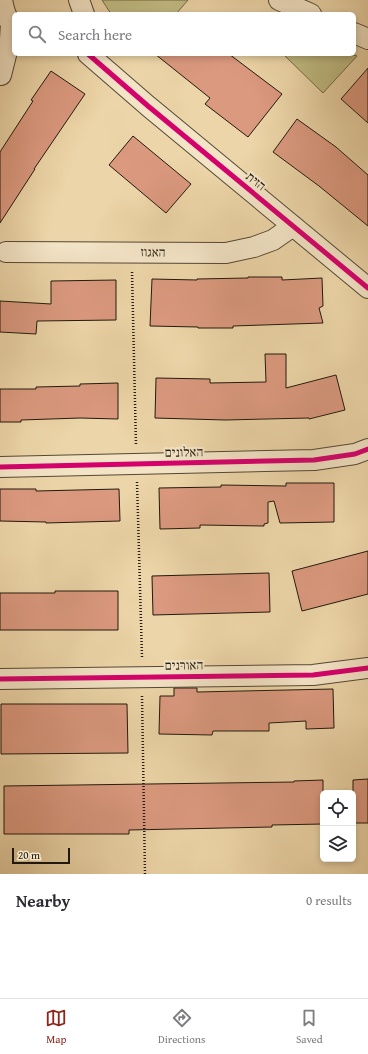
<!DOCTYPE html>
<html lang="en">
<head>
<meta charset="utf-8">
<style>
	:root { --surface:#fff; --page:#f2f2f3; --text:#2b2b33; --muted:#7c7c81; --line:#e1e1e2; --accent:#8f2418 }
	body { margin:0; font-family:"Gentium Book Plus","Frank Ruhl Libre",serif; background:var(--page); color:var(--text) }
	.controls { position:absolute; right:12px; bottom:12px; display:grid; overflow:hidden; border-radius:6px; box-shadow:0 2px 6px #0003 }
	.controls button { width:36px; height:36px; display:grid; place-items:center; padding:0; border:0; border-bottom:1px solid var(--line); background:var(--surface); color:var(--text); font:20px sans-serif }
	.scale { position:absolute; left:12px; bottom:10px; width:58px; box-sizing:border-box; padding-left:4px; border:2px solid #21190d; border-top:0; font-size:11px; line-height:14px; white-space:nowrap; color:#21190d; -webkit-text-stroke:3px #f3e4c6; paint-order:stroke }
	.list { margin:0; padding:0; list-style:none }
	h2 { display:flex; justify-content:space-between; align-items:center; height:52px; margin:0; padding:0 16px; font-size:17px }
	h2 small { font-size:13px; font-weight:400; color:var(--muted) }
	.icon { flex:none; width:22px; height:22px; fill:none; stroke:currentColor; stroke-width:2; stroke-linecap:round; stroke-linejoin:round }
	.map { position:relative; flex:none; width:368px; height:874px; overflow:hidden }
	.search { position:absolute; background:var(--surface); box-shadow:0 2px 6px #0003; left:12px; right:12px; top:12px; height:44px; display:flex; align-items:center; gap:10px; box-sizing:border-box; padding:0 14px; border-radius:6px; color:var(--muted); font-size:15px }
	.sheet { height:124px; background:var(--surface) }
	nav { display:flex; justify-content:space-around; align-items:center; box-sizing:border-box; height:56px; border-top:1px solid var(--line); background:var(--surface); font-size:11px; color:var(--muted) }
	nav a { display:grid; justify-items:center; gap:2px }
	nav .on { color:var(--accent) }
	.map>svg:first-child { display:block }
	.green { fill:#c0bb82; stroke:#706a48 }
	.building { fill:#db997f; stroke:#21190d }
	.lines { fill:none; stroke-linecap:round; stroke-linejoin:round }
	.minor-casing { stroke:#544834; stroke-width:22 }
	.path { stroke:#21190d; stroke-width:2.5; stroke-dasharray:1 2; stroke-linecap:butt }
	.minor { stroke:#f3e4c6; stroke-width:20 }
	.cycleway-casing { stroke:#f3e4c6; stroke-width:8 }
	.cycleway { stroke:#d6006c; stroke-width:5 }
	.labels { text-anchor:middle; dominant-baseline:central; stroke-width:4; stroke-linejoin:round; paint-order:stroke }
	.street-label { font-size:13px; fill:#21190d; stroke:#f3e4c6 }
</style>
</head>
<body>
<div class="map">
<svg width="368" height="874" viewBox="0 0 368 874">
	<rect width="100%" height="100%" fill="#ecd5a8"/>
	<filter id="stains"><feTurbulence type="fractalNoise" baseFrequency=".005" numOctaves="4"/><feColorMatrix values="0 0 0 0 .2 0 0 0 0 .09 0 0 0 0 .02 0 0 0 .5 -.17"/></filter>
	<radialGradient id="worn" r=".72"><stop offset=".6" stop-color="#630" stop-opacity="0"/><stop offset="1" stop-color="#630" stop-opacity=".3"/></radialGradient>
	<g class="green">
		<path d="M102,0H188L176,14H111Z"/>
		<path d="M283,54H351L357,56L323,93Z"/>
	</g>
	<g class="building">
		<path d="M155,54H229L282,94L248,137L205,104L210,98Z"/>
		<path d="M368,68V123L341,99Z"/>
		<path d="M51,71L85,94L34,169H35L0,223V152L33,101L31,100Z"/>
		<path d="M297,119L336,147L368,175V226L319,186L273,152Z"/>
		<path d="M133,136L191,184L166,213L109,165Z"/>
		<path d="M248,277H282V280L322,278L323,306L319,308L323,323L233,326V328H198V327L150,326L152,279L197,280V279L248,278Z"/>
		<path d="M116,280V320L37,321L36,334L0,332V301L51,304V281Z"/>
		<path d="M265,354H286V388L336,375L345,410L309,419V418L225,420L155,418L156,378L210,379V383L266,382Z"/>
		<path d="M118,383V419L80,418L21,420V422H0V389H36V387L80,386V384Z"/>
		<path d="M286,483H334V522L280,523L274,501L268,502V523L264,524V526L200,525V528L160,529L159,488L221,487V485L286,486Z"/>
		<path d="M0,489H36V491L119,489L120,521L46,523V522L0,521Z"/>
		<path d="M368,551V594L302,611L292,571Z"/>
		<path d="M269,573L270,612L153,615L152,576Z"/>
		<path d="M55,591H118V630H0V593H55Z"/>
		<path d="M174,688H197V692L333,689L334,728L306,729V721L269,723V731H213L212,735L159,734L160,696H174Z"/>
		<path d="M1,704H127L128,753L1,754Z"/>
		<path d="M368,779V823H353V780Z"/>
		<path d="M323,780V824L272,825V827L129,830V834H4V786L294,782V781Z"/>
	</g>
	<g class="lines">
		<g class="minor-casing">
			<g id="minor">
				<path d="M2,0C4,10 6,19 14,26"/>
				<path d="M79,0L84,14"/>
				<path d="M279,0L311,14"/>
				<path d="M354,33L368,39"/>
				<path d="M88,54L148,106L368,288"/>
				<path d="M1,75L10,39L11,23"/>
				<path d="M6,252L226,253L254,247L273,240L293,226"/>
				<path d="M0,467L314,460L355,454L368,449"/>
				<path d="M0,679L313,675L368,668"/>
			</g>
		</g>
		<g class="path">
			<path d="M132,272L136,445"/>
			<path d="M137,482L142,657"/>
			<path d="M142,696L145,874"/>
		</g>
		<use href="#minor" class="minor"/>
		<g class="cycleway-casing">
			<g id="cycleway">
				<path d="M88,54L148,106L368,288"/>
				<path d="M0,467L314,460L355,454L368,449"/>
				<path d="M0,679L313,675L368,668"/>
			</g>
		</g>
		<use href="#cycleway" class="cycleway"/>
	</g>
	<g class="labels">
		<g class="street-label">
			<text transform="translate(256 181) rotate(39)">הזית</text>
			<text transform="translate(153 252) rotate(1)">האגוז</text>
			<text transform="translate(184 452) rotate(-1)">האלונים</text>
			<text transform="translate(184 665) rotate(-1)">האורנים</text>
		</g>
	</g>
	<rect width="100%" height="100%" filter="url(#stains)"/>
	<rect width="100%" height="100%" fill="url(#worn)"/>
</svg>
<div class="controls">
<button><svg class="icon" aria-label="locate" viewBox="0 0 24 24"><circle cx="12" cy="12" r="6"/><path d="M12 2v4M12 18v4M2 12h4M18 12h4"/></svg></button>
<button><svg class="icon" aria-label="layers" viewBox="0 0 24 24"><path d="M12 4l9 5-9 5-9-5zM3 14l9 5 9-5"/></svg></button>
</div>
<div class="scale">20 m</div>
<div class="search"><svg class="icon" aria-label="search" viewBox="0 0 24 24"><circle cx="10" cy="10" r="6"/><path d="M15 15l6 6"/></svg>Search here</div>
</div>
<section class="sheet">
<h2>Nearby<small>0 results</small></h2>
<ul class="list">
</ul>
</section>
<nav>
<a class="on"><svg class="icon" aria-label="map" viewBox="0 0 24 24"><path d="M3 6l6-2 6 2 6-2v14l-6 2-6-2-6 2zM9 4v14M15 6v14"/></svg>Map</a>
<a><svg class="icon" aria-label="directions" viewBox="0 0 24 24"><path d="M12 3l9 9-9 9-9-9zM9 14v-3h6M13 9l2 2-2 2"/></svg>Directions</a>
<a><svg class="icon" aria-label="saved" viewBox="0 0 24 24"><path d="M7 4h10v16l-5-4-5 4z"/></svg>Saved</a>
</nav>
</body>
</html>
